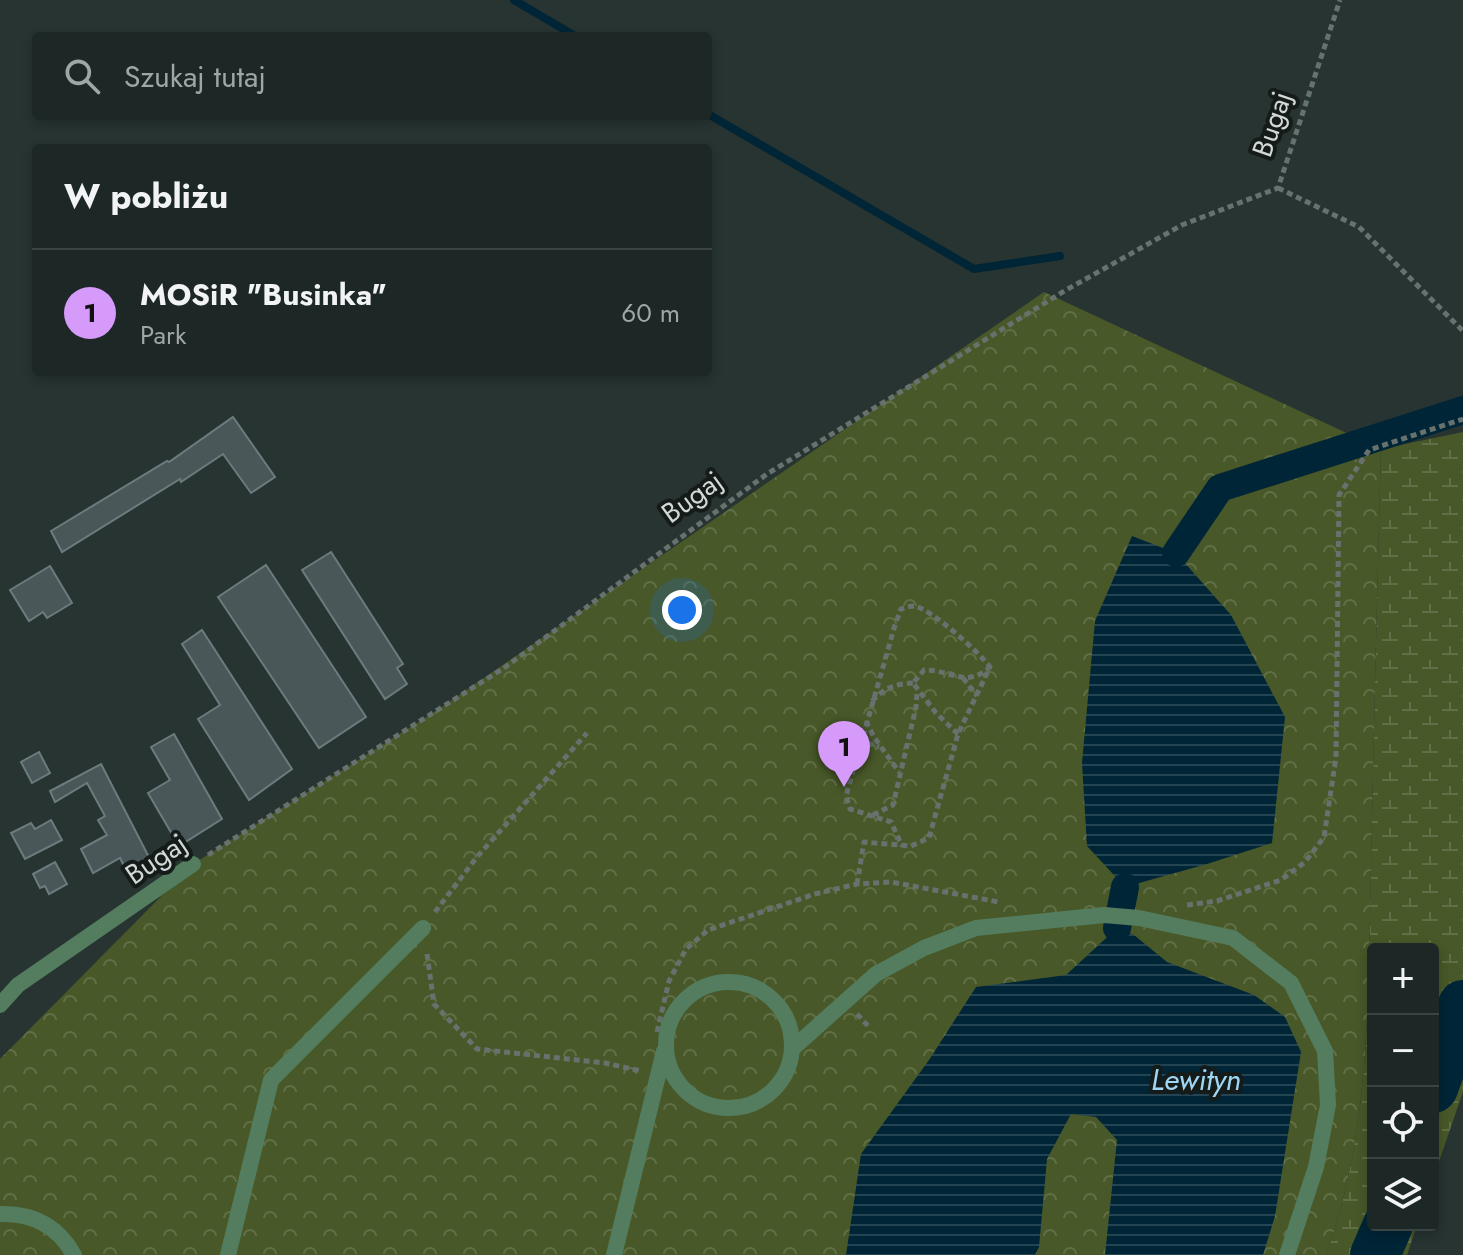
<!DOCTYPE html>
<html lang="pl">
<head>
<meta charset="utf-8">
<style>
	:root { --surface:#1d2725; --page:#252f2d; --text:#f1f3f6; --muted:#a0a5a7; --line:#3b4442; --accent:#d69bfa }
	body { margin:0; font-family:Jost,sans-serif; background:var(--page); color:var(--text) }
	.controls { position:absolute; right:24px; bottom:24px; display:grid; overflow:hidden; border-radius:8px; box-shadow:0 4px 12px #0003 }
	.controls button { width:72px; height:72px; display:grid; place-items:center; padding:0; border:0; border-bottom:2px solid var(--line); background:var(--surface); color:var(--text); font:40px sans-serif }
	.you { position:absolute; left:682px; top:610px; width:28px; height:28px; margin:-20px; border:6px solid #fff; border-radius:50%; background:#1a73e8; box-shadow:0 0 0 12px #1a73e833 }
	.badge { display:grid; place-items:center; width:52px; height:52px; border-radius:50%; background:var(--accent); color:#111; font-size:26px; font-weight:700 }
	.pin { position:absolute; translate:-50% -66px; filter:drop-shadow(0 2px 4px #0008) }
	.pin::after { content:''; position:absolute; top:42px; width:28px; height:24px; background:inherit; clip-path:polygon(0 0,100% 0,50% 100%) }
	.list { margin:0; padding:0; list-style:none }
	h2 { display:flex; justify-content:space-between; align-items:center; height:104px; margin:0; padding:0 32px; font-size:34px }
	h2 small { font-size:26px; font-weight:400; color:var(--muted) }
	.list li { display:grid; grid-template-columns:52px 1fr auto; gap:24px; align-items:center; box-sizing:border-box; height:128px; padding:0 32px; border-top:2px solid var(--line) }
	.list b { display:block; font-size:30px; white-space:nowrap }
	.list p { margin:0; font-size:26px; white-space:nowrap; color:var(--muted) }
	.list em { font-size:26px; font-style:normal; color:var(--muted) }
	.icon { flex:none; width:44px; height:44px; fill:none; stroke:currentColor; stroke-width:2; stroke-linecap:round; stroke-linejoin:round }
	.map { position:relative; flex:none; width:1463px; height:1255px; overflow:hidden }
	.search { position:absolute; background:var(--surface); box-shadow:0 4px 12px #0003; left:32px; top:32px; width:680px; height:88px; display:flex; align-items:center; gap:20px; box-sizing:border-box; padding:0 28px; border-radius:8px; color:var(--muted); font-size:30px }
	.panel { position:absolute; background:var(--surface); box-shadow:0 4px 12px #0003; left:32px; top:144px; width:680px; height:232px; border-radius:8px }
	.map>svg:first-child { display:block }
	.wetland { fill:url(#wetland-marsh) }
	.park { fill:url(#park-crowns) }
	.water { fill:url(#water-rules) }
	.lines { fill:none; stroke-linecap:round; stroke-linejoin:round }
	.stream { stroke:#002536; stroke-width:8 }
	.canal { stroke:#002536; stroke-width:28 }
	.river { stroke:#002536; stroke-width:50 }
	.building { fill:#495759; stroke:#6c7b7d; stroke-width:2 }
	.path { stroke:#67726f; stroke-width:5; stroke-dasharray:6 4; stroke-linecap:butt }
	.service { stroke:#537d5e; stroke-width:16 }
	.minor { stroke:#537d5e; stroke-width:16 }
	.labels { text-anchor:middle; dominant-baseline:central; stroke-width:8; stroke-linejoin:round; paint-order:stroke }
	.street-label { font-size:28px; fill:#d1d9d7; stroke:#151b19 }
	.water-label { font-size:30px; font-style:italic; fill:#9fd6f4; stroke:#151b19 }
</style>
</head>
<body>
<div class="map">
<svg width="1463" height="1255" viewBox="0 0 1463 1255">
	<defs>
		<pattern id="wetland-marsh" width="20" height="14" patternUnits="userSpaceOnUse" patternTransform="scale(2)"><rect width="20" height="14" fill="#485828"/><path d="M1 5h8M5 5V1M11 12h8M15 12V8" fill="none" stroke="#616f46"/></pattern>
		<pattern id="park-crowns" width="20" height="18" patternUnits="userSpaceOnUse" patternTransform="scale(2)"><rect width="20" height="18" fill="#485828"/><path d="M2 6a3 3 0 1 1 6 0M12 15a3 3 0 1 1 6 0" fill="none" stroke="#616f46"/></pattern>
		<pattern id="water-rules" width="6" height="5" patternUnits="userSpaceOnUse" patternTransform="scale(2)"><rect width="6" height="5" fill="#002536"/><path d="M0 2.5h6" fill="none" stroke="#244452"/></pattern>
	</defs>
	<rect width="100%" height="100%" fill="#273431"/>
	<path class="wetland" d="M1463,432V1092L1433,1179V949H1373V1225H1417L1407,1255H1326C1371,1131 1368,997 1371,866C1374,727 1377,588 1381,449Z"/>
	<path class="park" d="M1044,292L1381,449C1377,588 1374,727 1371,866C1368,997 1371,1131 1326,1255H0V1059L193,864L436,711Z"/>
	<g class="water">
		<path d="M1132,536L1176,553L1231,615L1285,717L1272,843L1207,864L1125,887L1087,846L1082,763L1095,621Z"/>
		<path d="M1117,928L1134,935L1167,962L1254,995L1285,1017L1301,1052L1275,1216L1263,1255H1105L1117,1140L1096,1117L1071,1114L1047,1159L1039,1247L1035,1255H846L861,1154L929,1060L976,987L1066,975Z"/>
	</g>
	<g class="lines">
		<g class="stream">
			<path d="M514,0L575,36"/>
			<path d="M708,114L974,269L1060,256"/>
		</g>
		<g class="canal">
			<path d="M1176,553L1220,488L1463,410"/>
			<path d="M1117,928L1125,887"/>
		</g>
		<g class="river">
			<path d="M1433,1088L1463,1005"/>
			<path d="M1375,1255L1388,1225"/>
		</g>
	</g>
	<g class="building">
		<path d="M233,417L275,477L251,493L223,454L181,482L180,479L62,552L51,531L167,461L169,462Z"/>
		<path d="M331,552L403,664L397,668L407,684L385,699L302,570Z"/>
		<path d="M266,565L366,717L319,748L218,597Z"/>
		<path d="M50,566L72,603L47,618L43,612L29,621L10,590Z"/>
		<path d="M202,630L292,769L249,800L198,719L220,705L182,644Z"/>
		<path d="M174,734L222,819L179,846L148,793L170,780L151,747Z"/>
		<path d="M39,752L50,773L32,783L21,762Z"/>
		<path d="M101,764L152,863L129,876L120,858L93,873L81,849L107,835L98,820L105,816L87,783L55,802L50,791Z"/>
		<path d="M51,820L62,840L25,859L11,833L31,823L35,829Z"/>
		<path d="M55,862L67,884L49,894L45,886L40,888L33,874Z"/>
	</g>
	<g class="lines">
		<g class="path">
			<path d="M1278,188L1359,227L1463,331"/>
			<path d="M963,678L977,696"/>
			<path d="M872,701C885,688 894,684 913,683"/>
			<path d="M866,721L874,737L899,772"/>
			<path d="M958,734L936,713L913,683L924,670C952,670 965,688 989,668"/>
			<path d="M859,750L870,744L879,747"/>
			<path d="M873,815L893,805L916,707L917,692"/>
			<path d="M208,855L504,668L767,474L1066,290L1182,225L1278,188L1340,0"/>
			<path d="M857,884L864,842L911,846L929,838L958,734L990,667C980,653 930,608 914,606C909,606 905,608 901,609L895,625L846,796L850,809L891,822L902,846"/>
			<path d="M1187,905L1217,901L1281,880L1305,862L1324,837L1336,757L1339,495L1369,450L1463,419"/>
			<path d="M435,912L477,857L587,733"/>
			<path d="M427,954L434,1004L477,1049L605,1063L641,1071"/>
			<path d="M857,1014L870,1028"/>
			<path d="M657,1032L669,981L686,949L708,930L815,894L857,884L891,882L999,902"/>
		</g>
		<g class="service">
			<circle cx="729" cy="1045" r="63"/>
			<path d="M792,1049L876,974L924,948L976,928L1104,915L1139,918L1233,938L1291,983L1325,1051L1328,1105L1316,1167L1287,1255"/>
			<path d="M228,1255L271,1080L423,928"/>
			<path d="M614,1255L664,1051"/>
		</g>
		<g class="minor">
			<path d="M0,1005L18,985L193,864"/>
			<path d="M0,1214C33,1213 58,1226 74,1255"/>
		</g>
	</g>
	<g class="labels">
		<g class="street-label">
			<text transform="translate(1272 124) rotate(-71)">Bugaj</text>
			<text transform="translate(692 497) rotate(-36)">Bugaj</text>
			<text transform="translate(156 859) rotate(-34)">Bugaj</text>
		</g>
		<g class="water-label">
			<text x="1196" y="1079">Lewityn</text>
		</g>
	</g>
</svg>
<div class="controls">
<button>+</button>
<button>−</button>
<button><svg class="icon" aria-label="locate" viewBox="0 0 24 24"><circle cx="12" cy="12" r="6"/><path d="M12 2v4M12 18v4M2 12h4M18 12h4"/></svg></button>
<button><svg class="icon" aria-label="layers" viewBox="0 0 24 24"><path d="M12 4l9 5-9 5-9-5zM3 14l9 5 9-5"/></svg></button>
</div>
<div class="you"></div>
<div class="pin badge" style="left:844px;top:787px">1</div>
<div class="search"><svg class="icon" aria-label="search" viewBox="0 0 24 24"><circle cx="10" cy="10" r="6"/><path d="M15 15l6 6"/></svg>Szukaj tutaj</div>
<section class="panel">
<h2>W pobliżu<small></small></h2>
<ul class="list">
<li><span class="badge">1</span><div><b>MOSiR &quot;Businka&quot;</b><p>Park</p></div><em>60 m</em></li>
</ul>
</section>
</div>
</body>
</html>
